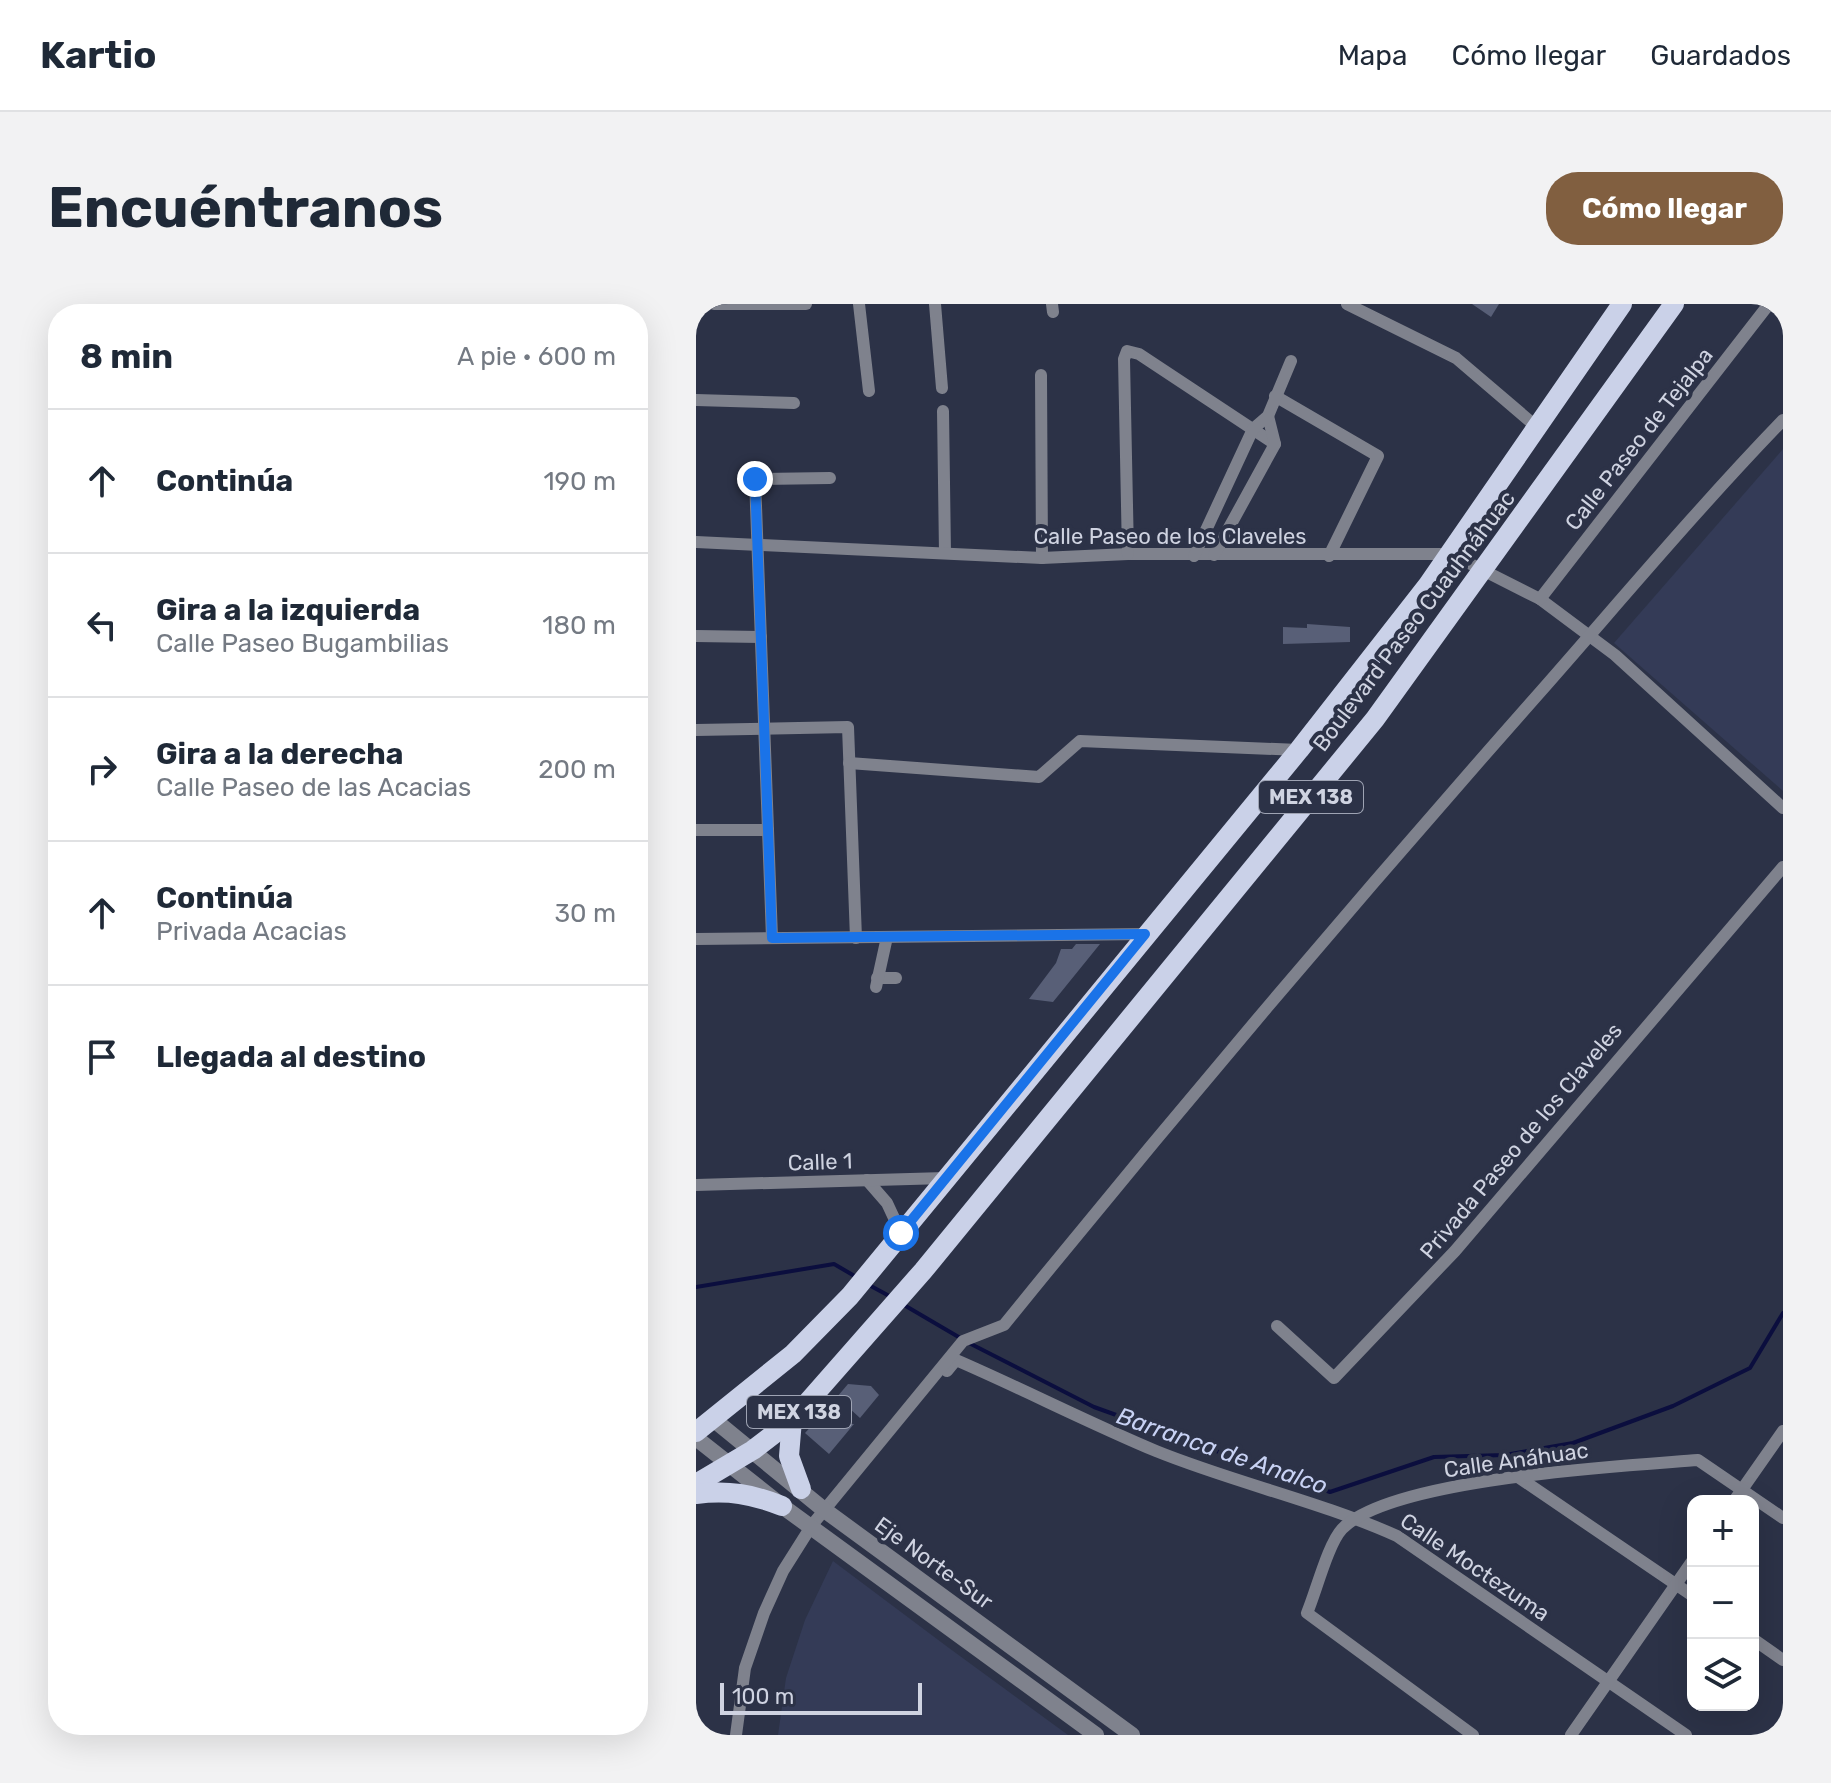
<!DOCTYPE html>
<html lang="es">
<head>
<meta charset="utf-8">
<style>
	:root { --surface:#fff; --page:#f2f2f3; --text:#1f2937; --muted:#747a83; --line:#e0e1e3; --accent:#815f40 }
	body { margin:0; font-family:Rubik,sans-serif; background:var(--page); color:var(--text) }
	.controls { position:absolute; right:24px; bottom:24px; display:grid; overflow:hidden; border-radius:16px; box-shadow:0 8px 32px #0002 }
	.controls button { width:72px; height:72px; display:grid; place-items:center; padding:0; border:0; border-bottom:2px solid var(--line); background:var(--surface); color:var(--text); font:40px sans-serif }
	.scale { position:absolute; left:24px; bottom:20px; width:202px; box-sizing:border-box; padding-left:8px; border:4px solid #cfd3e1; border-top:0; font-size:22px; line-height:28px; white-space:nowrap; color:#cfd3e1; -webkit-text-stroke:6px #2c3247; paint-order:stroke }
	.stop { position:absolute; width:24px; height:24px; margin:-18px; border:6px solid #1a73e8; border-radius:50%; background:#fff }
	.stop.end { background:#1a73e8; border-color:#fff; box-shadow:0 2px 8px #0008 }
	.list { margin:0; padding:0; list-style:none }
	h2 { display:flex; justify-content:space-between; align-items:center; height:104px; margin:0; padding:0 32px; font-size:34px }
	h2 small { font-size:26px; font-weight:400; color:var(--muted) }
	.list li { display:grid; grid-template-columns:52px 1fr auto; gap:24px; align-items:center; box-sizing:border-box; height:144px; padding:0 32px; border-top:2px solid var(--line) }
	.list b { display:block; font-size:30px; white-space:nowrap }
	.list p { margin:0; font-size:26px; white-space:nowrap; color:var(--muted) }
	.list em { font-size:26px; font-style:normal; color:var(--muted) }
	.icon { flex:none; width:44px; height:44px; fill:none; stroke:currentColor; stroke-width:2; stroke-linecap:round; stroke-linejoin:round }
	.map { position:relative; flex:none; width:1087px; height:1431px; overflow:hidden; border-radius:32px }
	header { display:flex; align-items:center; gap:48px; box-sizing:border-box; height:112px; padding:0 40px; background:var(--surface); border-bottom:2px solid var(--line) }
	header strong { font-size:38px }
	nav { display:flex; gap:44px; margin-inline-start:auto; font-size:28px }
	.intro { display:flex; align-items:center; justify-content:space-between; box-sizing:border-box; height:192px; padding:0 48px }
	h1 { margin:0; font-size:56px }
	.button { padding:20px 36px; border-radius:32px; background:var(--accent); color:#fff; font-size:28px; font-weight:700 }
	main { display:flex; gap:48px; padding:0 48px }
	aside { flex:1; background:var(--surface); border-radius:32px; box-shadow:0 8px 32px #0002 }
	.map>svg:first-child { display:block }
	.built { fill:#343b57 }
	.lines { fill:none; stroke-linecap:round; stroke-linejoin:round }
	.stream { stroke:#0b0e3e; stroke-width:4 }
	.building { fill:#585f77 }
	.minor { stroke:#7f828d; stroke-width:12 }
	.tertiary { stroke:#7f828d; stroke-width:16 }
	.primary { stroke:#cad1e8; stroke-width:20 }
	.route { stroke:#1a73e8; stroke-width:10 }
	.labels { text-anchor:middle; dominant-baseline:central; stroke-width:8; stroke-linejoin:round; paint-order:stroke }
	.shield { fill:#2c3247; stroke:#9ea3b3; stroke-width:2 }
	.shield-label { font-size:20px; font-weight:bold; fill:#cfd3e1 }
	.street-label { font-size:22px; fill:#cfd3e1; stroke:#2c3247 }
	.water-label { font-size:24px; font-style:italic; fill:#c8d2f4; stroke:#2c3247 }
</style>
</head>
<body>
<header>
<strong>Kartio</strong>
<nav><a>Mapa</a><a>Cómo llegar</a><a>Guardados</a></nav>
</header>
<div class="intro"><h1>Encuéntranos</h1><a class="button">Cómo llegar</a></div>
<main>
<aside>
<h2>8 min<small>A pie · 600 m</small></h2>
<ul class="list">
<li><svg class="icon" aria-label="ahead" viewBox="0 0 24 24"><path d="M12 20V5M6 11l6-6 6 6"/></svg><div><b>Continúa</b></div><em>190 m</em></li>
<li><svg class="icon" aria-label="left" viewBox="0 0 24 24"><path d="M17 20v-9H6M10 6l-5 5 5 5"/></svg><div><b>Gira a la izquierda</b><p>Calle Paseo Bugambilias</p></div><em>180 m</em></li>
<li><svg class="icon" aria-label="right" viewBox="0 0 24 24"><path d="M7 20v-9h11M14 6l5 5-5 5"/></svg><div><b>Gira a la derecha</b><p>Calle Paseo de las Acacias</p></div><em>200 m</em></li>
<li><svg class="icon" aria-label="ahead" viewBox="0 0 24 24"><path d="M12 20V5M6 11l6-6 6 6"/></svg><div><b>Continúa</b><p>Privada Acacias</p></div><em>30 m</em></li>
<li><svg class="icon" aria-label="arrive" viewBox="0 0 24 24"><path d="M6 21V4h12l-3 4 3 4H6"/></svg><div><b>Llegada al destino</b></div></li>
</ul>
</aside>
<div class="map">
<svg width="1087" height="1431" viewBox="0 0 1087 1431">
	<rect width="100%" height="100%" fill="#2c3247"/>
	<g class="built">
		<path d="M1087,145V487L918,339Z"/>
		<path d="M137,1257L253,1344L372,1431H82L90,1374L109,1316Z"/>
	</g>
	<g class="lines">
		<g class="stream">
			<path d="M173,981L197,994"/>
			<path d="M0,983L138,960L162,974"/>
			<path d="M208,1001L266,1035"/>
			<path d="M273,1039L398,1103L634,1188L738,1153L809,1151L877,1139L977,1102L1054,1064L1087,1009"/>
		</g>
	</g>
	<g class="building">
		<path d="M776,0H803L795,13Z"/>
		<path d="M611,320L654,323V338L587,340V323L611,324Z"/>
		<path d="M380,640H404L357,698L333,695L360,659L365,645H376Z"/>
		<path d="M152,1080L175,1082L183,1091L164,1114L141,1093Z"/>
		<path d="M120,1117L158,1120L133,1150L109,1129Z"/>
	</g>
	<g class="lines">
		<g class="minor">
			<path d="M18,0H110"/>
			<path d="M163,0L173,87"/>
			<path d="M239,0L246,84"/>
			<path d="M356,0L357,8"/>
			<path d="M651,0L760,54L842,124"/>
			<path d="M345,71L346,254"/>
			<path d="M579,92L682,152L633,252"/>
			<path d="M0,96L98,99"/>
			<path d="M247,107L249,249"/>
			<path d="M0,238L346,254L432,250H755L844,295L919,351L1087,504"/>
			<path d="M432,250L428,55L431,47L443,50L579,140"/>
			<path d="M518,251L579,140L572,112"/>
			<path d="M498,252L557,125L572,112L595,57"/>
			<path d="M844,295L1073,0"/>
			<path d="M0,332L65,333"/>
			<path d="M0,426L152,423L160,634"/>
			<path d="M153,459L343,473L384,437L603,446"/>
			<path d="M0,526H72"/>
			<path d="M76,634L59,175L134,174"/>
			<path d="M0,635L449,630"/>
			<path d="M181,674H200"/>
			<path d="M180,683L191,633"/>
			<path d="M171,876L191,899L205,929"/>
			<path d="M0,881L249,874"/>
			<path d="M581,1022L638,1074L759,947L1087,563"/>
			<path d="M251,1067L260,1056C327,1085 393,1119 460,1147C539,1179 623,1197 701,1232L990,1431"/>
			<path d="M822,1173L997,1292"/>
			<path d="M1038,1197L1087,1127"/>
			<path d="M1057,1335L1087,1356"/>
			<path d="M40,1431L49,1364L68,1309L87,1267L116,1221L267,1037L308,1021C483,805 662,594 846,386C926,295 1003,203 1087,116"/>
			<path d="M777,1431L611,1309C620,1288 632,1240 646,1225C695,1174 928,1162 1002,1156L1087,1214"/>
			<path d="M875,1431L997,1256"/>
		</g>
		<g class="tertiary">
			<path d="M17,1115L127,1205L436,1431"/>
			<path d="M0,1134L86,1202L400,1431"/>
		</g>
		<g class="primary">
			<path d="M96,1116L93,1152L105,1185"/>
			<path d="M0,1128L97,1050L154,992L603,446L732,281L926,0"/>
			<path d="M0,1180L57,1146L96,1116L227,967L679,415L978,0"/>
			<path d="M0,1190C32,1186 56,1190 86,1202"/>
		</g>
	</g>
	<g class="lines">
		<path class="route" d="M59,175L76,634L449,630L205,929"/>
	</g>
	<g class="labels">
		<g class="shield">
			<rect x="563" y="477" width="104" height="32" rx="6"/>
			<rect x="51" y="1092" width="104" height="32" rx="6"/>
		</g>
		<g class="shield-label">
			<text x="615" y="493">MEX 138</text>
			<text x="103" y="1108">MEX 138</text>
		</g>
		<g class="street-label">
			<text transform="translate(943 135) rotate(-52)">Calle Paseo de Tejalpa</text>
			<text x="474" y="232">Calle Paseo de los Claveles</text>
			<text transform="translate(718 317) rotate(-53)">Boulevard Paseo Cuauhnáhuac</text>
			<text transform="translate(825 837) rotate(-50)">Privada Paseo de los Claveles</text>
			<text transform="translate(124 858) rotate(-2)">Calle 1</text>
			<text transform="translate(820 1156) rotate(-8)">Calle Anáhuac</text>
			<text transform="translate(238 1259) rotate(36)">Eje Norte-Sur</text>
			<text transform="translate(779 1263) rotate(34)">Calle Moctezuma</text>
		</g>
		<g class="water-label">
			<text transform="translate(526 1147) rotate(19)">Barranca de Analco</text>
		</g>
	</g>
</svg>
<div class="controls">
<button>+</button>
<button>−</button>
<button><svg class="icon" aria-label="layers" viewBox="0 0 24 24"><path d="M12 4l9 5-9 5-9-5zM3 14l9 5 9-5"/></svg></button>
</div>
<div class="scale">100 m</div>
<div class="stop" style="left:205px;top:929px"></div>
<div class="stop end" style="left:59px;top:175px"></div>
</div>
</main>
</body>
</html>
